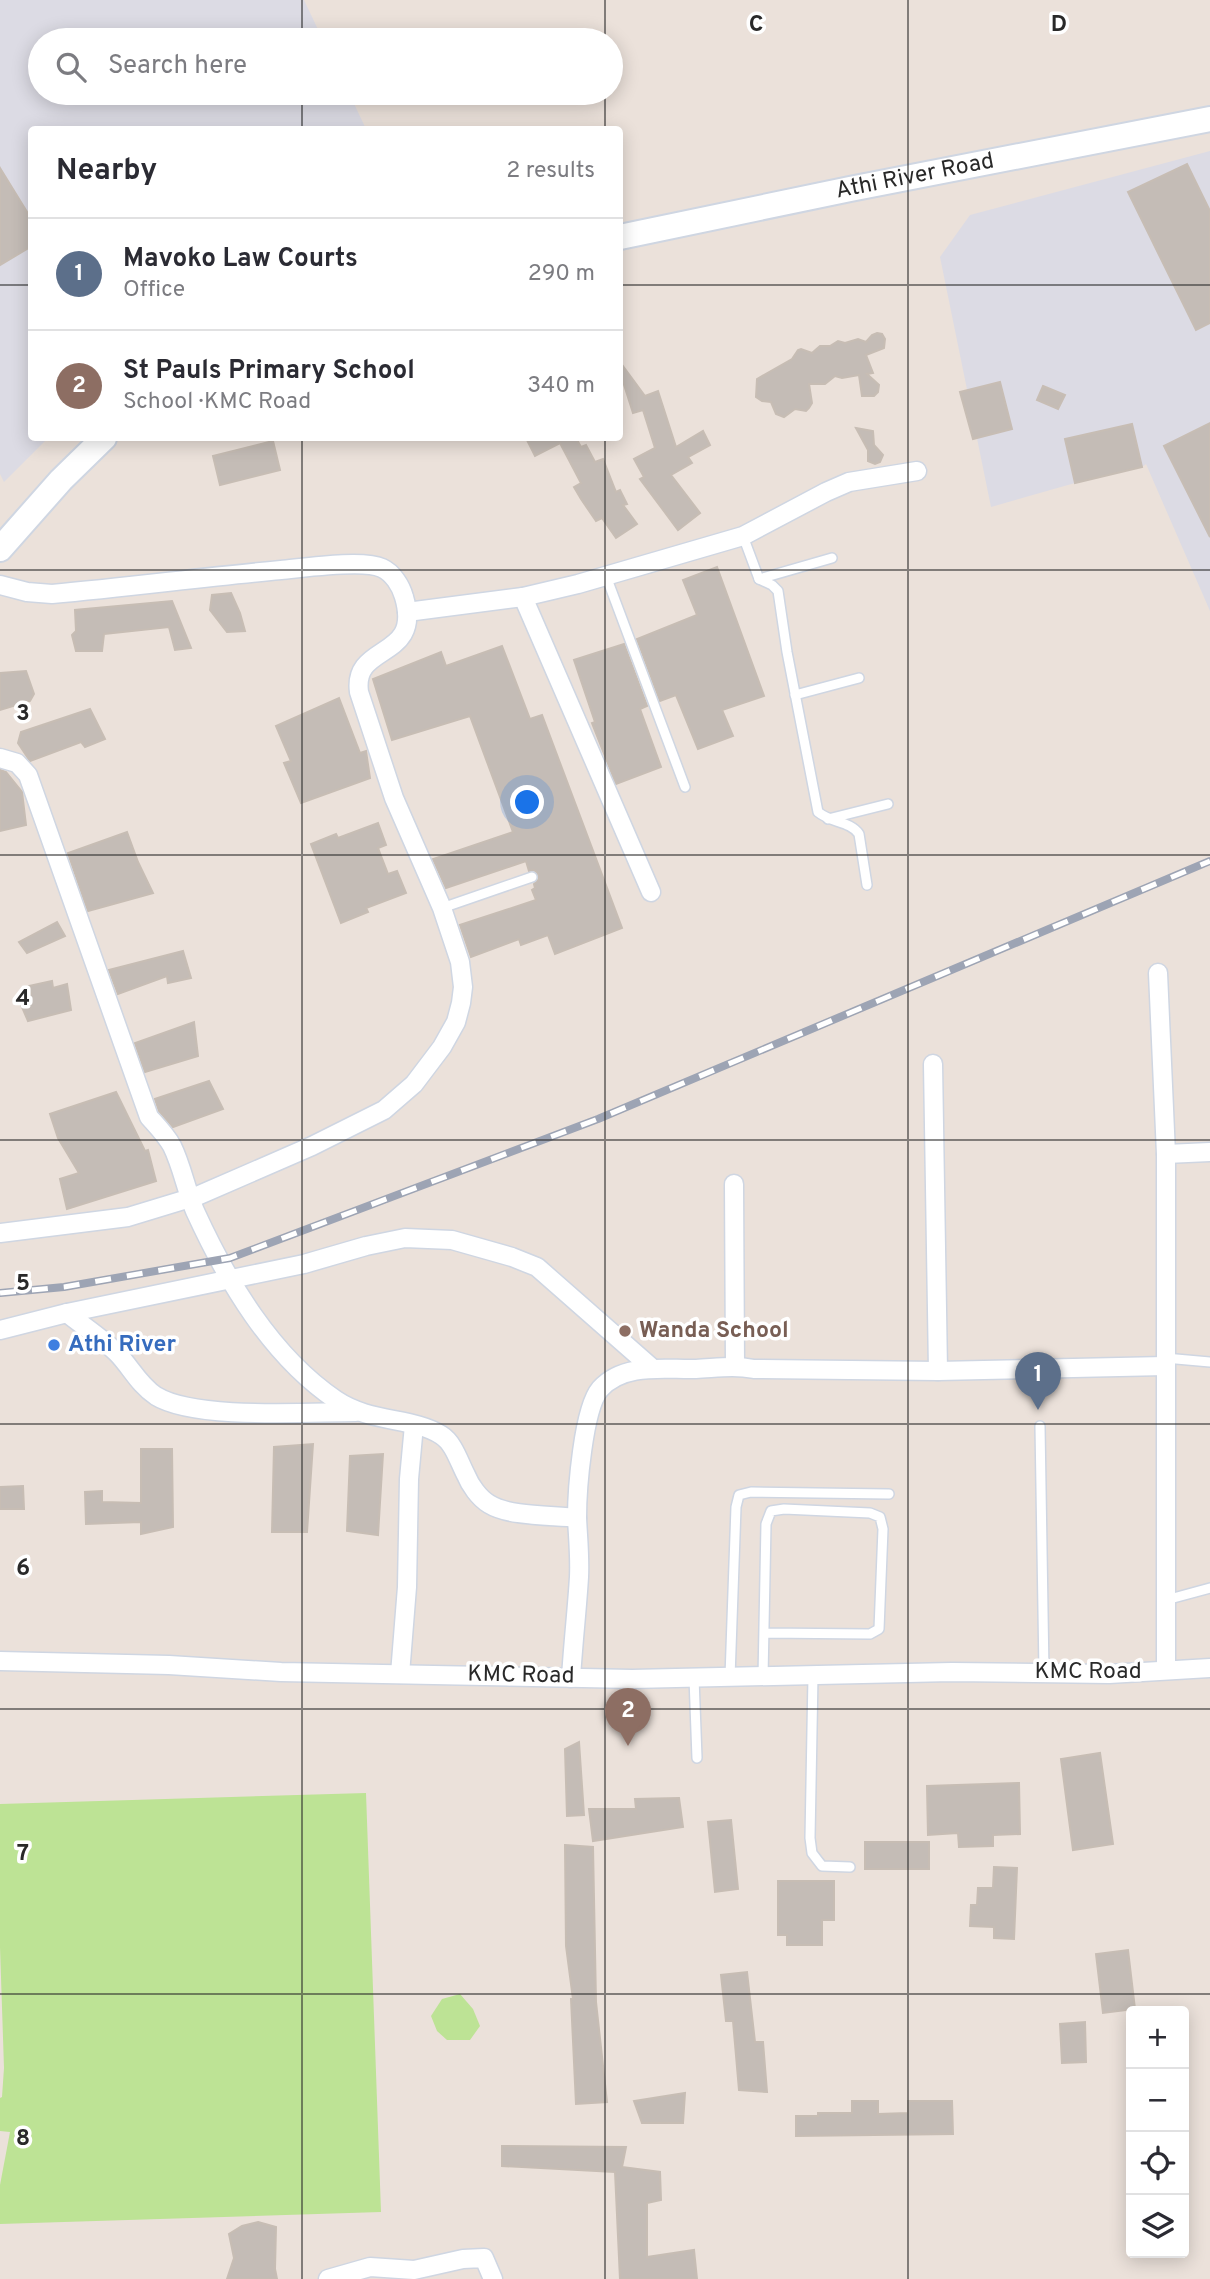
<!DOCTYPE html>
<html lang="en">
<head>
<meta charset="utf-8">
<style>
	:root { --surface:#fff; --page:#f7f7f7; --text:#2b2b33; --muted:#7c7c81; --line:#e1e1e2; --accent:#db2777 }
	body { margin:0; font-family:Overpass,sans-serif; background:var(--page); color:var(--text) }
	.controls { position:absolute; right:21px; bottom:21px; display:grid; overflow:hidden; border-radius:7px; box-shadow:0 4px 18px #0003 }
	.controls button { width:63px; height:63px; display:grid; place-items:center; padding:0; border:0; border-bottom:2px solid var(--line); background:var(--surface); color:var(--text); font:35px sans-serif }
	.you { position:absolute; left:528px; top:803px; width:24px; height:24px; margin:-18px; border:5px solid #fff; border-radius:50%; background:#1a73e8; box-shadow:0 0 0 10px #1a73e833 }
	.badge { display:grid; place-items:center; width:46px; height:46px; border-radius:50%; background:var(--accent); color:#fff; font-size:23px; font-weight:700 }
	.pin { position:absolute; translate:-50% -58px; filter:drop-shadow(0 2px 4px #0008) }
	.pin::after { content:''; position:absolute; top:37px; width:24px; height:21px; background:inherit; clip-path:polygon(0 0,100% 0,50% 100%) }
	.list { margin:0; padding:0; list-style:none }
	h2 { display:flex; justify-content:space-between; align-items:center; height:91px; margin:0; padding:0 28px; font-size:30px }
	h2 small { font-size:23px; font-weight:400; color:var(--muted) }
	.list li { display:grid; grid-template-columns:46px 1fr auto; gap:21px; align-items:center; box-sizing:border-box; height:112px; padding:0 28px; border-top:2px solid var(--line) }
	.list b { display:block; font-size:26px; white-space:nowrap }
	.list p { margin:0; font-size:23px; white-space:nowrap; color:var(--muted) }
	.list em { font-size:23px; font-style:normal; color:var(--muted) }
	.icon { flex:none; width:38px; height:38px; fill:none; stroke:currentColor; stroke-width:2; stroke-linecap:round; stroke-linejoin:round }
	.map { position:relative; flex:none; width:1210px; height:2279px; overflow:hidden }
	.search { position:absolute; background:var(--surface); box-shadow:0 4px 18px #0003; left:28px; top:28px; width:595px; height:77px; display:flex; align-items:center; gap:18px; box-sizing:border-box; padding:0 24px; border-radius:38px; color:var(--muted); font-size:26px }
	.panel { position:absolute; background:var(--surface); box-shadow:0 4px 18px #0003; left:28px; top:126px; width:595px; height:315px; border-radius:7px }
	.map>svg:first-child { display:block }
	.industrial { fill:#dcdbe4 }
	.green { fill:#bde395 }
	.building { fill:#c4bcb6; stroke:#c7bdb4; stroke-width:2 }
	.lines { fill:none; stroke-linecap:round; stroke-linejoin:round }
	.service-casing { stroke:#cfd6e2; stroke-width:12 }
	.minor-casing { stroke:#cfd6e2; stroke-width:21 }
	.secondary-casing { stroke:#cfd6e2; stroke-width:28 }
	.service { stroke:#fff; stroke-width:9 }
	.minor { stroke:#fff; stroke-width:18 }
	.secondary { stroke:#fff; stroke-width:24 }
	.rail-casing { stroke:#9da4b4; stroke-width:8 }
	.rail { stroke:#fff; stroke-width:5; stroke-dasharray:16; stroke-linecap:butt }
	.grid { fill:none; stroke:#292929; stroke-width:2; stroke-opacity:0.55 }
	.education-dot { fill:#8d6e63; stroke:#fff; stroke-width:2.5 }
	.shop-dot { fill:#3f7fe0; stroke:#fff; stroke-width:2.5 }
	.labels { text-anchor:middle; dominant-baseline:central; stroke-width:7; stroke-linejoin:round; paint-order:stroke }
	.street-label { font-size:23px; fill:#292929; stroke:#fff }
	.education-label { font-size:23px; font-weight:bold; fill:#785e54; stroke:#fff; text-anchor:start }
	.shop-label { font-size:23px; font-weight:bold; fill:#366cbe; stroke:#fff; text-anchor:start }
	.grid-label { font-size:23px; text-anchor:middle; font-weight:bold; fill:#292929; stroke:#fff; stroke-width:7; stroke-linejoin:round; paint-order:stroke }
</style>
</head>
<body>
<div class="map">
<svg width="1210" height="2279" viewBox="0 0 1210 2279">
	<rect width="100%" height="100%" fill="#ebe1da"/>
	<g class="industrial">
		<path d="M0,0H304L323,40H40V93H349L366,129L32,130V438H48L4,482L0,474Z"/>
		<path d="M1210,151V611L1146,464L1142,467L1075,483L991,507L940,257L970,215Z"/>
	</g>
	<g class="green">
		<path d="M366,1793L381,2212L0,2224V2185L10,2132L0,2131V2098L2,2097L4,2068L0,1947V1804Z"/>
		<path d="M460,1994L473,2009L480,2026L470,2040H447L437,2031L431,2016L442,1999Z"/>
	</g>
	<g class="building">
		<path d="M1187,164L1210,211V323L1196,330L1128,192Z"/>
		<path d="M0,168L32,220V246L0,265Z"/>
		<path d="M877,333L882,334L885,339L884,348L866,355L873,373L867,374L879,385L878,392L874,396H862L859,375L842,378L835,376L825,384H809L812,403L809,408L806,411L795,409L784,417L776,414L771,402L762,401L756,397L757,379L792,359L798,350L801,349L812,353L820,346H830L838,341L845,343L858,339L866,342L872,335Z"/>
		<path d="M620,362L645,396L658,391L676,447L703,431L710,445L688,457L692,463L671,475L700,513L678,530L640,479L644,477L634,459L655,448L643,410L633,413L620,372Z"/>
		<path d="M1000,382L1012,429L973,439L960,392Z"/>
		<path d="M1043,386L1065,395L1058,409L1037,400Z"/>
		<path d="M1210,423V537L1164,446Z"/>
		<path d="M1132,424L1142,467L1075,483L1065,439Z"/>
		<path d="M856,428L873,431L874,445L883,455L880,462L875,464L868,461V450Z"/>
		<path d="M526,438H576L581,447L586,445L595,462L603,459L616,492L620,490L627,504L623,505L637,524L616,538L602,518L596,521L581,499L574,487L581,483L560,443L535,456Z"/>
		<path d="M273,441L280,470L220,485L213,456Z"/>
		<path d="M717,567L764,696L722,710L733,736L698,749L676,695L660,701L637,639L697,615L683,580Z"/>
		<path d="M231,593L240,613L245,631L227,632L210,610L212,595Z"/>
		<path d="M172,601L191,648L175,650L169,627L104,634L102,651H76L72,635L76,631L75,610Z"/>
		<path d="M624,644L647,706L640,709L661,767L616,784L592,723L595,722L574,660Z"/>
		<path d="M502,646L530,719L542,715L622,928L555,954L548,935L521,945L519,939L471,957L460,925L536,900L532,890L535,888L534,884L539,879L538,874L534,870L529,871L526,861L446,888L433,859L513,832L470,716L392,740L373,679L441,652L446,666Z"/>
		<path d="M26,671L34,694L30,701L0,710V673Z"/>
		<path d="M339,698L360,753L366,751L370,778L301,803L284,763L291,761L276,726Z"/>
		<path d="M90,709L105,739L85,747L81,742L30,761L18,743L21,732Z"/>
		<path d="M0,770L6,772L22,792L26,825L0,831Z"/>
		<path d="M378,823L386,845L378,848L388,874L397,871L406,893L366,908L368,912L341,923L311,844L336,834L338,838Z"/>
		<path d="M127,832L138,862L153,893L88,911L68,853Z"/>
		<path d="M57,922L65,936L27,953L19,942Z"/>
		<path d="M183,951L191,978L168,983L167,976L118,994L109,970Z"/>
		<path d="M52,981L53,988L67,984L71,1010L28,1021L18,998L31,994L29,986Z"/>
		<path d="M194,1022L198,1056L145,1072L135,1043Z"/>
		<path d="M209,1081L223,1109L173,1127L159,1111L155,1099Z"/>
		<path d="M116,1092L145,1151L148,1150L156,1181L67,1209L60,1179L79,1173L58,1138L50,1114Z"/>
		<path d="M313,1444L307,1532H272L274,1447Z"/>
		<path d="M141,1449H172L173,1527L141,1534V1522L86,1524L85,1492L102,1491V1502L141,1503Z"/>
		<path d="M383,1454L378,1535L347,1531L350,1456Z"/>
		<path d="M23,1486L24,1509H0V1487Z"/>
		<path d="M579,1742L584,1815L567,1816L565,1749Z"/>
		<path d="M1100,1753L1113,1844L1073,1850L1061,1759Z"/>
		<path d="M1019,1783L1020,1834L993,1835V1846L959,1847L958,1833L928,1835L927,1786Z"/>
		<path d="M679,1798L683,1827L593,1841L589,1809H636L635,1799Z"/>
		<path d="M731,1820L738,1889L715,1892L708,1822Z"/>
		<rect x="865" y="1842" width="64" height="27"/>
		<path d="M565,1845L593,1847L596,2002L607,2102L576,2104L571,1999H573L566,1946Z"/>
		<path d="M994,1867L1017,1868L1014,1939L994,1938V1927L970,1926L971,1905H977L978,1888H993Z"/>
		<path d="M778,1881H834V1920H822V1945H787V1935H778Z"/>
		<path d="M1128,1950L1135,2009L1103,2013L1096,1954Z"/>
		<path d="M747,1972L755,2042H763L767,2092L739,2090L733,2021H726L721,1975Z"/>
		<path d="M1085,2022L1086,2062L1062,2063L1060,2024Z"/>
		<path d="M685,2093L683,2123H642L634,2101Z"/>
		<path d="M852,2101H878V2114L908,2113V2101H952L953,2134L796,2136V2116H818V2113H852Z"/>
		<path d="M502,2146L626,2147L622,2167L660,2172L661,2200L647,2203V2257L694,2250L697,2279H620L615,2172L502,2166Z"/>
		<path d="M258,2222L276,2227L275,2269L277,2279H227L234,2258L229,2234L242,2226Z"/>
	</g>
	<g class="lines">
		<g class="service-casing">
			<g id="service">
				<path d="M743,536L759,579L772,585L778,591L787,652L818,812C831,823 850,821 859,834L867,885"/>
				<path d="M606,576L685,787"/>
				<path d="M759,579L832,558"/>
				<path d="M795,695L859,678"/>
				<path d="M828,819L888,804"/>
				<path d="M442,908L532,877"/>
				<path d="M1165,1358L1210,1362"/>
				<path d="M1040,1426L1044,1672"/>
				<path d="M1166,1600L1210,1588"/>
				<path d="M813,1676L810,1838L812,1853L822,1866L850,1867"/>
				<path d="M730,1677L736,1507L739,1495L751,1492L889,1494"/>
				<path d="M763,1677L766,1524L771,1511L784,1509L870,1513L880,1517L883,1529L879,1629L870,1634L764,1633"/>
				<path d="M694,1678L697,1758"/>
			</g>
		</g>
		<g class="minor-casing">
			<g id="minor">
				<path d="M0,585L27,592L52,594C129,587 205,577 281,570C303,568 363,559 382,568C393,573 401,586 404,597C423,661 352,642 359,692L394,798L442,908L460,962L463,987L461,1003L456,1022L442,1047L414,1084L384,1110L312,1146L197,1196L128,1217L0,1233"/>
				<path d="M523,597L651,892"/>
				<path d="M407,612L523,597L578,584L743,536L826,492L849,482L917,471"/>
				<path d="M0,758L17,763L28,775L149,1117C157,1126 166,1135 172,1146C182,1166 186,1190 195,1211C227,1281 271,1356 336,1400C370,1423 412,1417 441,1435C454,1443 459,1462 466,1475C470,1485 479,1498 489,1504C510,1517 552,1515 577,1518"/>
				<path d="M1158,973L1166,1154V1670"/>
				<path d="M933,1064L938,1371"/>
				<path d="M1166,1154L1210,1152"/>
				<path d="M734,1184L735,1365"/>
				<path d="M67,1313C83,1326 102,1338 117,1353C130,1366 139,1385 156,1396C195,1420 308,1412 356,1412"/>
				<path d="M0,1330L67,1313L304,1264L366,1246L405,1238L452,1240L512,1257L537,1267L652,1368"/>
				<path d="M0,1661L169,1665L281,1672L632,1679L952,1672L1109,1674L1210,1668"/>
				<path d="M400,1674L407,1587L409,1479L414,1425"/>
				<path d="M571,1678C573,1644 577,1610 579,1577C580,1557 578,1538 577,1518C577,1491 583,1409 600,1389C624,1362 666,1370 696,1369C717,1368 734,1365 754,1369L938,1371L1165,1366"/>
				<path d="M328,2279L370,2267L414,2270L463,2259L484,2258L493,2279"/>
			</g>
		</g>
		<g class="secondary-casing">
			<g id="secondary">
				<path id="s1" d="M620,237L850,189L1210,119"/>
				<path d="M0,549L61,480L104,438"/>
			</g>
		</g>
		<use href="#service" class="service"/>
		<use href="#minor" class="minor"/>
		<use href="#secondary" class="secondary"/>
		<g class="rail-casing">
			<path id="rail" d="M0,1293L64,1287L230,1258L598,1119L1210,861"/>
		</g>
		<use href="#rail" class="rail"/>
	</g>
	<path class="grid" d="M302,0V40M605,0V40M908,0V2279M302,93V130M605,93V130M0,285H32M620,285H1210M302,438V2279M605,438V2279M0,570H1210M0,855H1210M0,1140H1210M0,1424H1210M0,1709H1210M0,1994H1210"/>
	<circle class="education-dot" cx="625" cy="1331" r="7"/>
	<circle class="shop-dot" cx="54" cy="1345" r="7"/>
	<g class="labels">
		<g class="street-label">
			<text stroke="none"><textPath href="#s1" startOffset="301">Athi River Road</textPath></text>
			<text x="1088" y="1672">KMC Road</text>
			<text transform="translate(521 1676) rotate(1)">KMC Road</text>
		</g>
		<g class="education-label">
			<text x="639" y="1331">Wanda School</text>
		</g>
		<g class="shop-label">
			<text x="68" y="1345">Athi River</text>
		</g>
	</g>
	<g class="grid-label">
		<text x="756" y="31">C</text>
		<text x="1059" y="31">D</text>
		<text x="23" y="720">3</text>
		<text x="23" y="1005">4</text>
		<text x="23" y="1290">5</text>
		<text x="23" y="1575">6</text>
		<text x="23" y="1860">7</text>
		<text x="23" y="2145">8</text>
	</g>
</svg>
<div class="controls">
<button>+</button>
<button>−</button>
<button><svg class="icon" aria-label="locate" viewBox="0 0 24 24"><circle cx="12" cy="12" r="6"/><path d="M12 2v4M12 18v4M2 12h4M18 12h4"/></svg></button>
<button><svg class="icon" aria-label="layers" viewBox="0 0 24 24"><path d="M12 4l9 5-9 5-9-5zM3 14l9 5 9-5"/></svg></button>
</div>
<div class="you"></div>
<div class="pin badge" style="left:1038px;top:1410px;background:#5c6f8a">1</div>
<div class="pin badge" style="left:628px;top:1746px;background:#8d6e63">2</div>
<div class="search"><svg class="icon" aria-label="search" viewBox="0 0 24 24"><circle cx="10" cy="10" r="6"/><path d="M15 15l6 6"/></svg>Search here</div>
<section class="panel">
<h2>Nearby<small>2 results</small></h2>
<ul class="list">
<li><span class="badge" style="background:#5c6f8a">1</span><div><b>Mavoko Law Courts</b><p>Office</p></div><em>290 m</em></li>
<li><span class="badge" style="background:#8d6e63">2</span><div><b>St Pauls Primary School</b><p>School · KMC Road</p></div><em>340 m</em></li>
</ul>
</section>
</div>
</body>
</html>
